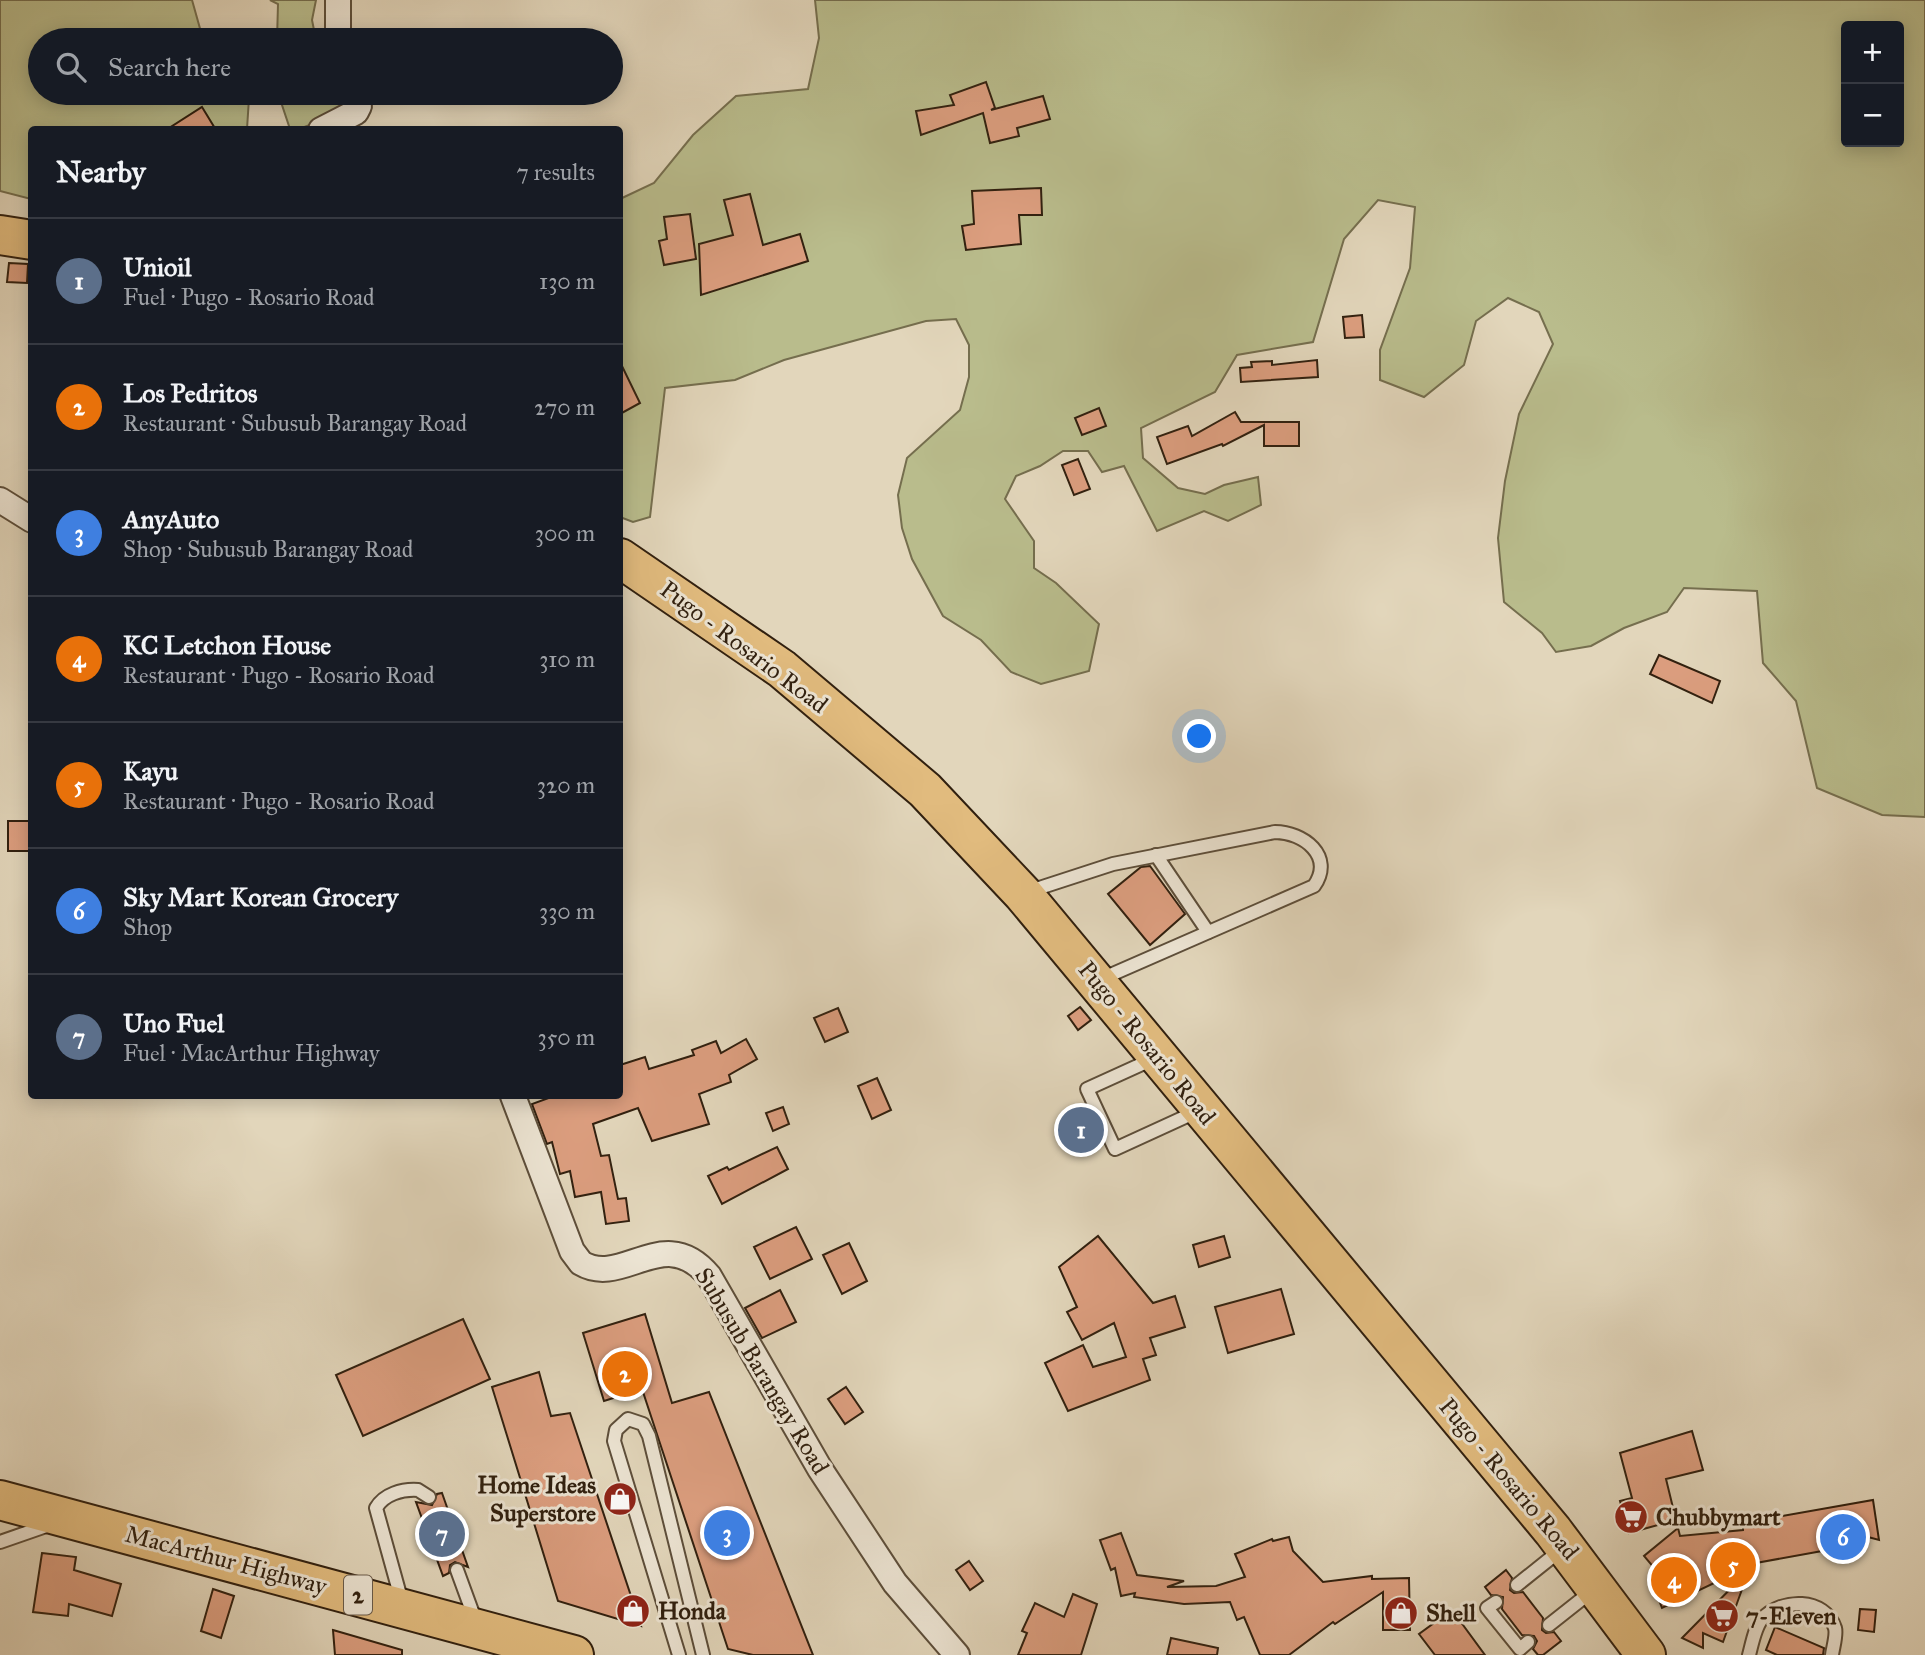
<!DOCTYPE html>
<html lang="en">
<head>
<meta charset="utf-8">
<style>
	:root { --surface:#171b24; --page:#20242c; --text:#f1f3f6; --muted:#9ea1a6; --line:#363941; --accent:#c59692 }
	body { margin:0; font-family:"IM FELL Great Primer",serif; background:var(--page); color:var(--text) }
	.controls { position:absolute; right:21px; top:21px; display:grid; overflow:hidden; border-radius:7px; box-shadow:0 4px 18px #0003 }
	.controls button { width:63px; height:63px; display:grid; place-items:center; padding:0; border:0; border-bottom:2px solid var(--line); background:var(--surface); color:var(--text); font:35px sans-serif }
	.you { position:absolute; left:1200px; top:737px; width:24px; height:24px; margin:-18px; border:5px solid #fff; border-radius:50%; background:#1a73e8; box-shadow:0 0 0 10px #1a73e833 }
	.badge { display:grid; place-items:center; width:46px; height:46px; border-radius:50%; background:var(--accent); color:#fff; font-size:23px; font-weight:700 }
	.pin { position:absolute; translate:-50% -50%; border:4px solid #fff; box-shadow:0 2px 7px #0006 }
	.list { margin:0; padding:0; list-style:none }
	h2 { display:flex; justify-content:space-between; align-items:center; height:91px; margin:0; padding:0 28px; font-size:30px }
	h2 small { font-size:23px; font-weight:400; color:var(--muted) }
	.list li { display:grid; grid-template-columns:46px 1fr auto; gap:21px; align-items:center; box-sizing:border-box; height:126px; padding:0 28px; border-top:2px solid var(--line) }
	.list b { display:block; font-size:26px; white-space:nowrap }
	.list p { margin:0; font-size:23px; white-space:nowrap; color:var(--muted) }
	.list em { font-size:23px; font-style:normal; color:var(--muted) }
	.icon { flex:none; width:38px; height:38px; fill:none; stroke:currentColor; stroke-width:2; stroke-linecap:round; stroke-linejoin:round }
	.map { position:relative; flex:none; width:1925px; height:1655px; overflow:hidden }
	.search { position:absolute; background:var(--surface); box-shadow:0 4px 18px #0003; left:28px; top:28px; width:595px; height:77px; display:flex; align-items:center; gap:18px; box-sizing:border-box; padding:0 24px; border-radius:38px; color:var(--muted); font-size:26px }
	.panel { position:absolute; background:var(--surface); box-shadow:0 4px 18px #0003; left:28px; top:126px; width:595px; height:973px; border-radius:7px }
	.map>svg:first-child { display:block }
	.green { fill:#b9bc8c; stroke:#756e4e; stroke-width:2; fill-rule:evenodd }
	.building { fill:#dc9e7f; stroke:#31200f; stroke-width:2 }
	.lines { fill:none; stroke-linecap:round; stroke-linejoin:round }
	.service-casing { stroke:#5d4e3a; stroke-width:16 }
	.minor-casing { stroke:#5d4e3a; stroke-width:28 }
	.primary-casing { stroke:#31200f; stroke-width:42 }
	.trunk-casing { stroke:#31200f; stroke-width:42 }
	.service { stroke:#ece4d3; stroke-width:12 }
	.minor { stroke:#ece4d3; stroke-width:24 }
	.primary { stroke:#e1bb7e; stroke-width:38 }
	.trunk { stroke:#e1bb7e; stroke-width:38 }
	.labels { text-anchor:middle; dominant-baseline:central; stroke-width:6; stroke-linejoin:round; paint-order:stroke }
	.shield { fill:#ece4d3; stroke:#695b4a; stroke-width:2 }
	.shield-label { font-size:23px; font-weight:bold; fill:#31200f }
	.street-label { font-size:24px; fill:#31200f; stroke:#ece4d3 }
	.poi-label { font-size:24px; font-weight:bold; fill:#31200f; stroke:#ece4d3; text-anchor:start }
</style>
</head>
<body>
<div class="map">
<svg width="1925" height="1655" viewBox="0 0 1925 1655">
	<rect width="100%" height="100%" fill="#e2d6bb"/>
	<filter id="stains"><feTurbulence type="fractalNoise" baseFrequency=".00286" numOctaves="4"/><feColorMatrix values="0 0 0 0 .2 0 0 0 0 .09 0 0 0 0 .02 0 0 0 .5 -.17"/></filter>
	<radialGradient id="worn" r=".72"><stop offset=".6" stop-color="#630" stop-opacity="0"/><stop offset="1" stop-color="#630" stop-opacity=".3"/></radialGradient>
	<g class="green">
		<path d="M0,0H192L201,32L207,40H40V93H245L249,98L247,129L32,130L31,199L0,191Z"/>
		<path d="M270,0H316L312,20L316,40H277L278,4Z"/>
		<path d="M815,0H1925V817L1882,815L1817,788L1796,701L1763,663L1757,591L1684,588L1667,612L1624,628L1591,646L1556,652L1542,633L1504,602L1498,538L1505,481L1519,414L1553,344L1539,312L1508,298L1476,321L1464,365L1424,397L1380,380V350L1410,268L1415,207L1378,200L1344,239L1313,342L1237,355L1215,392L1141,428L1143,458L1178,488L1205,494L1224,485L1258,477L1261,505L1228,521L1204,511L1157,531L1124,466L1102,472L1088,451H1063L1040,466L1016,476L1005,499L1034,541V568L1056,583L1099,624L1089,671L1041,684L1011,672L981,640L943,616L912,559L902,528L898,495L907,458L960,410L969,377V345L956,319L926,321L784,360L735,380L665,388L650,517L633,522L620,517V199L654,183L693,135L736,96L808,89L819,38ZM1846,26H1899V142H1846Z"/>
		<path d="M278,93H341L350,110L299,129H290Z"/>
	</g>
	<g class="building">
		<path d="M986,82L995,108L991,110L1043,96L1050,119L1017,128L1019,136L990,143L983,113L921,135L916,111L954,105L950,95Z"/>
		<path d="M202,107L216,130H166Z"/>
		<path d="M1041,188L1042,215H1019L1021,244L966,250L962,226L974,224L972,191Z"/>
		<path d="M750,194L763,245L800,234L808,261L701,295L699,244L733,235L724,200Z"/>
		<path d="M690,214L696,259L664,265L659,241L667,239L664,217Z"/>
		<path d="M9,263L28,264L27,283L7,282Z"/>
		<path d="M1362,315L1364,337L1345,338L1343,317Z"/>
		<path d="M1317,360L1318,377L1241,382L1240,368L1252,367L1251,362L1272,361V365Z"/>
		<path d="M620,362L640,403L620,414Z"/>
		<path d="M1099,408L1106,426L1082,435L1075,418Z"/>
		<path d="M1235,412L1241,422H1299V446H1264V425L1223,446L1222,444L1167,464L1157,437L1188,426L1192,436Z"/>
		<path d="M1078,459L1090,489L1074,495L1062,465Z"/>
		<path d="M1659,655L1720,681L1712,703L1650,674Z"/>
		<rect x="8" y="821" width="24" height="30"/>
		<path d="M1150,866L1185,914L1150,945L1108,894L1141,867Z"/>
		<path d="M1080,1007L1091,1020L1078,1030L1068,1016Z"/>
		<path d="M838,1008L848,1032L825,1042L814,1018Z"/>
		<path d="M746,1039L757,1059L729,1075L731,1082L699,1094L709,1124L652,1141L638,1108L593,1124L601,1156L609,1155L618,1199L626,1198L629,1221L606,1224L601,1192L575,1197L570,1171L560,1174L552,1142L547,1144L532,1104L554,1096H620V1065L645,1057L649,1069L694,1055L692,1050L716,1041L721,1053Z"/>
		<path d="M877,1078L891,1110L872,1119L858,1086Z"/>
		<path d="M783,1107L789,1124L773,1131L766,1113Z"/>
		<path d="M777,1147L788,1169L722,1204L708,1176L727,1167L729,1170Z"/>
		<path d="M796,1227L812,1259L770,1279L754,1247Z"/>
		<path d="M1098,1236L1153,1303L1175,1296L1185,1327L1150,1338L1156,1355L1143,1359L1150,1380L1068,1411L1045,1363L1083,1345L1093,1367L1126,1357L1114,1323L1082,1340L1067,1312L1077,1307L1059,1267Z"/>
		<path d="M1224,1236L1230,1257L1199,1267L1193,1245Z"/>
		<path d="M849,1243L867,1281L842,1294L823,1255Z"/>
		<path d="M1281,1289L1294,1334L1228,1353L1215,1307Z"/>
		<path d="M780,1290L796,1322L762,1338L745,1308Z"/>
		<path d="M645,1314L672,1403L709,1392L813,1655H753L728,1649L642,1389L604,1401L583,1333Z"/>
		<path d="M463,1319L490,1379L363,1436L336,1375Z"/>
		<path d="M539,1372L551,1416L570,1413L641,1626L558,1601L492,1387Z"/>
		<path d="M846,1387L863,1412L845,1424L828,1399Z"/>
		<path d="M1692,1431L1703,1470L1666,1479L1676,1520L1629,1533L1620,1501L1632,1498L1620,1453Z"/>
		<path d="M442,1493L468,1567L455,1562L450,1565L449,1573L443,1576L416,1502L432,1505L437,1494Z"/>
		<path d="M1873,1500L1879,1540L1868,1537L1866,1543L1756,1563L1662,1608L1652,1582L1661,1576L1644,1556L1678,1528L1680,1536L1743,1530V1523Z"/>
		<path d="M1121,1533L1137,1575L1184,1581L1167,1587L1216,1586L1245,1577L1235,1554L1272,1539L1273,1541L1289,1537L1293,1551L1323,1582L1372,1576V1579L1409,1578L1410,1630H1383V1592L1335,1624L1333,1622L1289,1655H1260L1244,1617L1237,1620L1230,1602L1184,1604L1134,1597L1135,1593L1121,1596L1115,1568L1111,1570L1100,1540Z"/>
		<path d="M42,1553L76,1557L74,1570L121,1584L112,1616L69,1604L68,1616L33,1612Z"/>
		<path d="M969,1561L983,1581L970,1590L956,1570Z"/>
		<path d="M1506,1570L1512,1578L1510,1590L1514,1593L1523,1592L1543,1618L1542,1630L1546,1633L1554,1632L1561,1641L1543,1655H1538L1533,1649L1537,1641L1534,1636L1522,1635L1502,1609L1503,1597L1491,1595L1485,1587Z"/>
		<path d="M1749,1570L1723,1642L1703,1633V1648L1682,1638Z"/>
		<path d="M213,1589L234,1596L221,1638L201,1631Z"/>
		<path d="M1073,1594L1097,1604L1081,1655H1018L1027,1633L1022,1631L1035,1603L1064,1617Z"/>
		<path d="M1860,1609L1876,1610L1874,1632L1858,1630Z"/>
		<path d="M1452,1610L1485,1655H1435L1419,1634Z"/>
		<path d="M1775,1627L1824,1648L1823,1655H1777L1766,1650Z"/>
		<path d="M333,1630L402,1650V1655H335Z"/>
		<path d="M1171,1638L1218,1648L1217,1655H1167Z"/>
	</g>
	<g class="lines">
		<g class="service-casing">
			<g id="service">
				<path d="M1156,855L1208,932"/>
				<path d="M1027,892L1113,864L1275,832C1303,832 1335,856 1314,886L1099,980"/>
				<path d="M1153,1059L1087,1089L1115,1149L1198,1111"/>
				<path d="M0,1542L49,1525"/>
				<path d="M457,1570L476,1622"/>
				<path d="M1517,1585L1562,1549"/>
				<path d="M402,1602L376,1508C384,1494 402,1489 418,1490L429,1497"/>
				<path d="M1496,1602L1487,1608L1520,1649L1528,1642"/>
				<path d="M1549,1625L1592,1591"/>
				<path d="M679,1655L614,1441L616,1430L628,1419L643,1424L649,1436L703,1655"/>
				<path d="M1749,1655C1752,1644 1755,1627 1762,1619C1781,1598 1825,1597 1835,1628C1837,1635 1833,1647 1832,1655"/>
			</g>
		</g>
		<g class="minor-casing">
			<g id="minor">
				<path d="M338,0V40"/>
				<path d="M321,130L356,112L359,106L357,93"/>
				<path d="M0,500L32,520"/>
				<path d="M513,1096L572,1251L581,1263C623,1288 664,1222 709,1276L820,1469L895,1583L957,1655"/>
			</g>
		</g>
		<g class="primary-casing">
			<g id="primary">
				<path d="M0,235L32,240"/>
				<path d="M620,558L782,669L925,790L1023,894L1553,1531L1646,1655"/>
			</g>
		</g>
		<g class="trunk-casing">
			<path id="trunk" d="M0,1500L574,1655"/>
		</g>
		<use href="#service" class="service"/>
		<use href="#minor" class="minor"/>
		<use href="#primary" class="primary"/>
		<use href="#trunk" class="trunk"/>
	</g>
	<defs>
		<g id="shop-disc" transform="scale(1.75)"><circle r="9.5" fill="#8f2418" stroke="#ece4d3"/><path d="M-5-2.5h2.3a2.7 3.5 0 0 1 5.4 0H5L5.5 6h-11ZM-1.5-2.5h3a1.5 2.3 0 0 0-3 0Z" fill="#fff"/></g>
		<g id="supermarket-disc" transform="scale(1.75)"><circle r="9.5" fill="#8f2418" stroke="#ece4d3"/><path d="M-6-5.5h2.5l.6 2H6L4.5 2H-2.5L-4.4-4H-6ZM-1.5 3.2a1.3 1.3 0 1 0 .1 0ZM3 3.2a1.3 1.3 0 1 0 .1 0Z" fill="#fff"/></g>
	</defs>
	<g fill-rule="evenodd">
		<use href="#shop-disc" x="620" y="1499"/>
		<use href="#supermarket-disc" x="1631" y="1517"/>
		<use href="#shop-disc" x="633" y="1611"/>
		<use href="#shop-disc" x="1401" y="1613"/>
		<use href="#supermarket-disc" x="1722" y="1616"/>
	</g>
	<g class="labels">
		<rect class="shield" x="344" y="1575.5" width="28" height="39" rx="5"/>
		<g class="shield-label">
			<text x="358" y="1595">2</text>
		</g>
		<g class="street-label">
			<text transform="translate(744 647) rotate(37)">Pugo - Rosario Road</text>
			<text transform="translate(1147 1043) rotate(51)">Pugo - Rosario Road</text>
			<text transform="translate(762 1371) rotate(59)">Subusub Barangay Road</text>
			<text transform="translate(1509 1479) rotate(50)">Pugo - Rosario Road</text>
			<text transform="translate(226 1560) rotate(15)">MacArthur Highway</text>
		</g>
		<g class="poi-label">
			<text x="596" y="1485" text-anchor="end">Home Ideas<tspan x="596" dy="28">Superstore</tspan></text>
			<text x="1656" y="1517">Chubbymart</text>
			<text x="658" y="1611">Honda</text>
			<text x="1426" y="1613">Shell</text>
			<text x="1746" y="1616">7-Eleven</text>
		</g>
	</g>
	<rect width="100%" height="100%" filter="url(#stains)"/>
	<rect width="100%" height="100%" fill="url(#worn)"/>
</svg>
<div class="controls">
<button>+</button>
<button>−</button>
</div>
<div class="you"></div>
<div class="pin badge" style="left:1081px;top:1130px;background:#5c6f8a">1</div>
<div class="pin badge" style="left:625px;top:1374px;background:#e8710a">2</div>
<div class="pin badge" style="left:727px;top:1533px;background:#3f7fe0">3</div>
<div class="pin badge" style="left:1674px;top:1580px;background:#e8710a">4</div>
<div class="pin badge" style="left:1733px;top:1565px;background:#e8710a">5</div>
<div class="pin badge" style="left:1843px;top:1537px;background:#3f7fe0">6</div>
<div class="pin badge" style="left:442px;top:1534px;background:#5c6f8a">7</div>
<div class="search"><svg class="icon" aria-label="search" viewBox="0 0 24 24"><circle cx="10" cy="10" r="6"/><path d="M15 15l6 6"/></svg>Search here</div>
<section class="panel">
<h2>Nearby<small>7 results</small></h2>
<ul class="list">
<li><span class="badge" style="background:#5c6f8a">1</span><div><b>Unioil</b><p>Fuel · Pugo - Rosario Road</p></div><em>130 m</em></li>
<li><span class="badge" style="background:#e8710a">2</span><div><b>Los Pedritos</b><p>Restaurant · Subusub Barangay Road</p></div><em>270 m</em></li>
<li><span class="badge" style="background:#3f7fe0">3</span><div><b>AnyAuto</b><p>Shop · Subusub Barangay Road</p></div><em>300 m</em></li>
<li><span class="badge" style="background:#e8710a">4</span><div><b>KC Letchon House</b><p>Restaurant · Pugo - Rosario Road</p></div><em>310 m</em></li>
<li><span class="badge" style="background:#e8710a">5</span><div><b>Kayu</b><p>Restaurant · Pugo - Rosario Road</p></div><em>320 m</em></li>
<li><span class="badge" style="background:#3f7fe0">6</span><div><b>Sky Mart Korean Grocery</b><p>Shop</p></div><em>330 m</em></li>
<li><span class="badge" style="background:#5c6f8a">7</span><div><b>Uno Fuel</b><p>Fuel · MacArthur Highway</p></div><em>350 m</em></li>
</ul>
</section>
</div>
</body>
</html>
